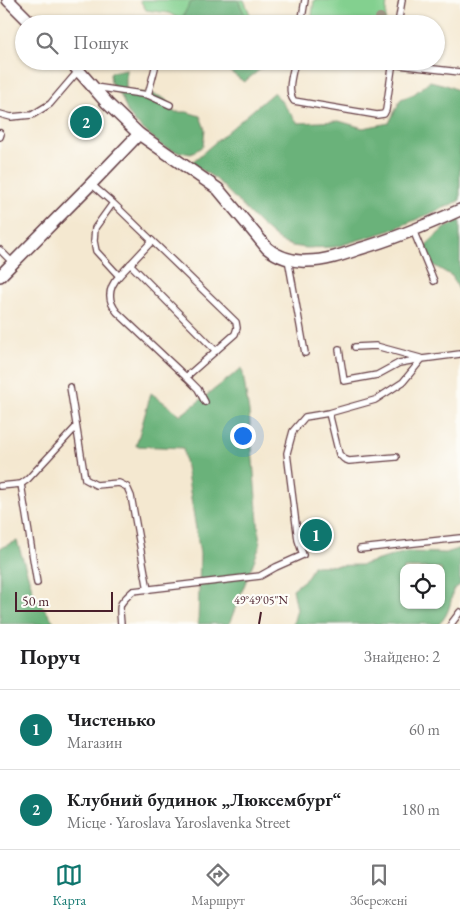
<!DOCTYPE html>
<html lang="uk">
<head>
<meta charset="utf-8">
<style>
	:root { --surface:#fff; --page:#f6f6f6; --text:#202124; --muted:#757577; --line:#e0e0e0; --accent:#0f766e }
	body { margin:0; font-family:"EB Garamond",serif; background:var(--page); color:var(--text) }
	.controls { position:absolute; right:15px; bottom:15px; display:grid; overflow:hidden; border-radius:10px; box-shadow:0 1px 4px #0004 }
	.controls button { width:45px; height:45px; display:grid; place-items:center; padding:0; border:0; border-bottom:1px solid var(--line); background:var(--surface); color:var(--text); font:25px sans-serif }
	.scale { position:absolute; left:15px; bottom:12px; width:98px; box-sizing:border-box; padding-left:5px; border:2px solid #4a1f2b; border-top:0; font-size:14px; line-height:18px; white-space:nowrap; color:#4a1f2b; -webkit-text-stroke:4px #fdfcf7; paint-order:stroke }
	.you { position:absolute; left:242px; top:435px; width:18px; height:18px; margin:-12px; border:4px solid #fff; border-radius:50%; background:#1a73e8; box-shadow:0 0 0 8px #1a73e833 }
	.badge { display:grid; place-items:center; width:32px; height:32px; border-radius:50%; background:var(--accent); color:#fff; font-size:16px; font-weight:700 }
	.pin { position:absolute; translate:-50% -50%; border:2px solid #fff; box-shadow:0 1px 5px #0006 }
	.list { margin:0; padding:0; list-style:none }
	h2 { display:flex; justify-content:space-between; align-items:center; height:65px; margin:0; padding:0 20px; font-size:21px }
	h2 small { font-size:16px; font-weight:400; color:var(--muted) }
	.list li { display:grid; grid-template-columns:32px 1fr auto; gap:15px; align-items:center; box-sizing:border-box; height:80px; padding:0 20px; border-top:1px solid var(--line) }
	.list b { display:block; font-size:19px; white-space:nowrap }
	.list p { margin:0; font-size:16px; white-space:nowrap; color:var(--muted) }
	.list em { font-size:16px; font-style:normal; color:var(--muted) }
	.icon { flex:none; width:28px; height:28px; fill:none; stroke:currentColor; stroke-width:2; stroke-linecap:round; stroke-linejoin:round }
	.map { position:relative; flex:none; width:460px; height:624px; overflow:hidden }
	.search { position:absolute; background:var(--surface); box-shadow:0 1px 4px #0004; left:15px; right:15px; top:15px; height:55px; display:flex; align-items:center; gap:12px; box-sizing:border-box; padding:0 18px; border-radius:28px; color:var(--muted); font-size:19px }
	.sheet { height:225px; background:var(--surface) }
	nav { display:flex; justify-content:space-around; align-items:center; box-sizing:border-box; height:70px; border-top:1px solid var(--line); background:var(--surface); font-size:14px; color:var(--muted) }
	nav a { display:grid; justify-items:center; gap:2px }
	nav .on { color:var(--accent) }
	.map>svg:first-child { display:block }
	.green { fill:#83d08f; stroke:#66785d }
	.forest { fill:#6ab27a; stroke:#5a6852; fill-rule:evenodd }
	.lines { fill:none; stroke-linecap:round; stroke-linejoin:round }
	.service-casing { stroke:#643d44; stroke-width:8 }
	.minor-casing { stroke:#643d44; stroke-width:14 }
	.service { stroke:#fff; stroke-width:5.5 }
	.minor { stroke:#fff; stroke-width:11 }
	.tree { fill:#a09786 }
	.ticks { fill:none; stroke:#4a1f2b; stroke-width:2 }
	.ticks-label { font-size:12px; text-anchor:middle; fill:#4a1f2b; stroke:#fdfcf7; stroke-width:4.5; stroke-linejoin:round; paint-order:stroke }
</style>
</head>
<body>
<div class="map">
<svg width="460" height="624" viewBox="0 0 460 624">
	<rect width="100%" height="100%" fill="#fdfcf7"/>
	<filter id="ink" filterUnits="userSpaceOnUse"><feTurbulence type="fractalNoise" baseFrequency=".02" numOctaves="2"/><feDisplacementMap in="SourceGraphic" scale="10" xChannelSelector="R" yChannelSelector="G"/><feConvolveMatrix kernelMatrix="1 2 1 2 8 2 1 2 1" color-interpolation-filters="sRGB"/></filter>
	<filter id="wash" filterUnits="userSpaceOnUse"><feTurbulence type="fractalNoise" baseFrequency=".0096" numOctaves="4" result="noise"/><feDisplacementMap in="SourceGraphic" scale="20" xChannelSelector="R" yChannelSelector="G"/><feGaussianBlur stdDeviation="1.12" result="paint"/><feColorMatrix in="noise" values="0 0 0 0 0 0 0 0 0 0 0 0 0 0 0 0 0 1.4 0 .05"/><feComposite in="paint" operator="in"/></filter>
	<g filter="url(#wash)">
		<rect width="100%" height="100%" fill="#f4e8d0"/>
		<g class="green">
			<path d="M140,0H244L254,24H187L169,13L146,10Z"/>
			<path d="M314,0H387L385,24H311Z"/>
		</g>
		<g class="forest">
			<path d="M198,0H238L249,24H193L183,16L190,3Z"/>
			<path d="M219,61H265L266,65L244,82L222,66Z"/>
			<path d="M126,69V92C137,92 160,93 167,101C170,104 172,108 174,112H187L200,116L205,129L203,146L191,154L175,151L162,146L134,121L127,111L122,98L111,83L110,74L111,72Z"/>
			<path d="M430,81L446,85L460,91V200L453,204L389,231L335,247L307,248L292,246L281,242L259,223L216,179L191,163L274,92L298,123L339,121L363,128L389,123L401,99L414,94Z"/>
			<path d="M460,220V292L452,276L433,265L426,245L442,230Z"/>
			<path d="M242,368L249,412L260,546L229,624H198L200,554L183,448L136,446L151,393L181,415Z"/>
			<path d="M17,541L34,594L54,622V624H0V548Z"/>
			<path d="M460,548V585L453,590C451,602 449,615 439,624H293L297,609L293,589L307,578L313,566L361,565L406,552L446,553ZM404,568H441V605H404Z"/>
		</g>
	</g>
	<g filter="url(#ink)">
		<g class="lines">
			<g class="service-casing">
				<g id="service">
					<path d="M301,24L305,0"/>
					<path d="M398,24L402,0"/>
					<path d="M295,61C293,73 286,91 294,101L377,115L384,114L386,110L393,61"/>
					<path d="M364,61L460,72"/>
					<path d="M95,87L148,95L170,105"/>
					<path d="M148,95L155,68"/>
					<path d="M0,114L11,117L32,115L50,104L79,70"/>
					<path d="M0,133L1,134L0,137"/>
					<path d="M91,184L113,203L236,322L237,328L235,334L186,377L117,312C107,300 108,288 119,276L96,251L94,241L95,228L113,203"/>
					<path d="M413,230L434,281"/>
					<path d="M0,250L13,263"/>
					<path d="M288,259L305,353"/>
					<path d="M130,264L216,351"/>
					<path d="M119,276L152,241"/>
					<path d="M355,347L376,346L420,358"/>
					<path d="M339,349L344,381L377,375L399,363L422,359"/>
					<path d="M186,377L198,389L205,402"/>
					<path d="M70,387L85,479L96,485L119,483L127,487L131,496L148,590"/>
					<path d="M329,413L339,454L344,459L349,461L396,457"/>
					<path d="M21,484L37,583"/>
					<path d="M0,486L21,484L28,479L76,427"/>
					<path d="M360,549L460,538"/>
					<path d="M121,624C119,603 118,605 133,591L260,576L276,567L303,555L298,540L287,453L293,431L305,417L329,413L375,400L403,382L422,359L460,354"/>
					<path d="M451,624L460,612"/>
				</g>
			</g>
			<g class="minor-casing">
				<g id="minor">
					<path d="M8,0L32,24"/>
					<path d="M70,61L107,103L139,134L218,189L267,248C278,257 293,262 307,261C325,261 342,255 359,249C394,239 427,225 460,210"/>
					<path d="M0,276L91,184L139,134"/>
				</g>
			</g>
			<use href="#service" class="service"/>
			<use href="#minor" class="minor"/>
		</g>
		<circle class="tree" cx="380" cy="18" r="5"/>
	</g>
	<path class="ticks" d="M259,624L261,612"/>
	<g class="ticks-label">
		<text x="261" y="604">49°49'05"N</text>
	</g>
</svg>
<div class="controls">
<button><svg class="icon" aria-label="locate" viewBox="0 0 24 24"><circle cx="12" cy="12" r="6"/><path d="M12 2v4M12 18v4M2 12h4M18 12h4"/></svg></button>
</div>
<div class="scale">50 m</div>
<div class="you"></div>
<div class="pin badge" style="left:316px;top:535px">1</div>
<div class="pin badge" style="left:86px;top:122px">2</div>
<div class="search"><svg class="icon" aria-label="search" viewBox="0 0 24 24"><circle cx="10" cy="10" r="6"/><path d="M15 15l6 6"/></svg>Пошук</div>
</div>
<section class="sheet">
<h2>Поруч<small>Знайдено: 2</small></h2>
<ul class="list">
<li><span class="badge">1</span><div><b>Чистенько</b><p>Магазин</p></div><em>60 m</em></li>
<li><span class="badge">2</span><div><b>Клубний будинок „Люксембург“</b><p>Місце · Yaroslava Yaroslavenka Street</p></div><em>180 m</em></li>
</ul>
</section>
<nav>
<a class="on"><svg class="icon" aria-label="map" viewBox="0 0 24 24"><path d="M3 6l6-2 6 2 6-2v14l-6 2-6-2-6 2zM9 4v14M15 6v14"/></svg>Карта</a>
<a><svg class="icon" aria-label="directions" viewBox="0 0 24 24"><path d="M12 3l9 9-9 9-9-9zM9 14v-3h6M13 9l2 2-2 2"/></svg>Маршрут</a>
<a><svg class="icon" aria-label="saved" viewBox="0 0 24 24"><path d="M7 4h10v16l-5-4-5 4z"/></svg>Збережені</a>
</nav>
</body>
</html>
